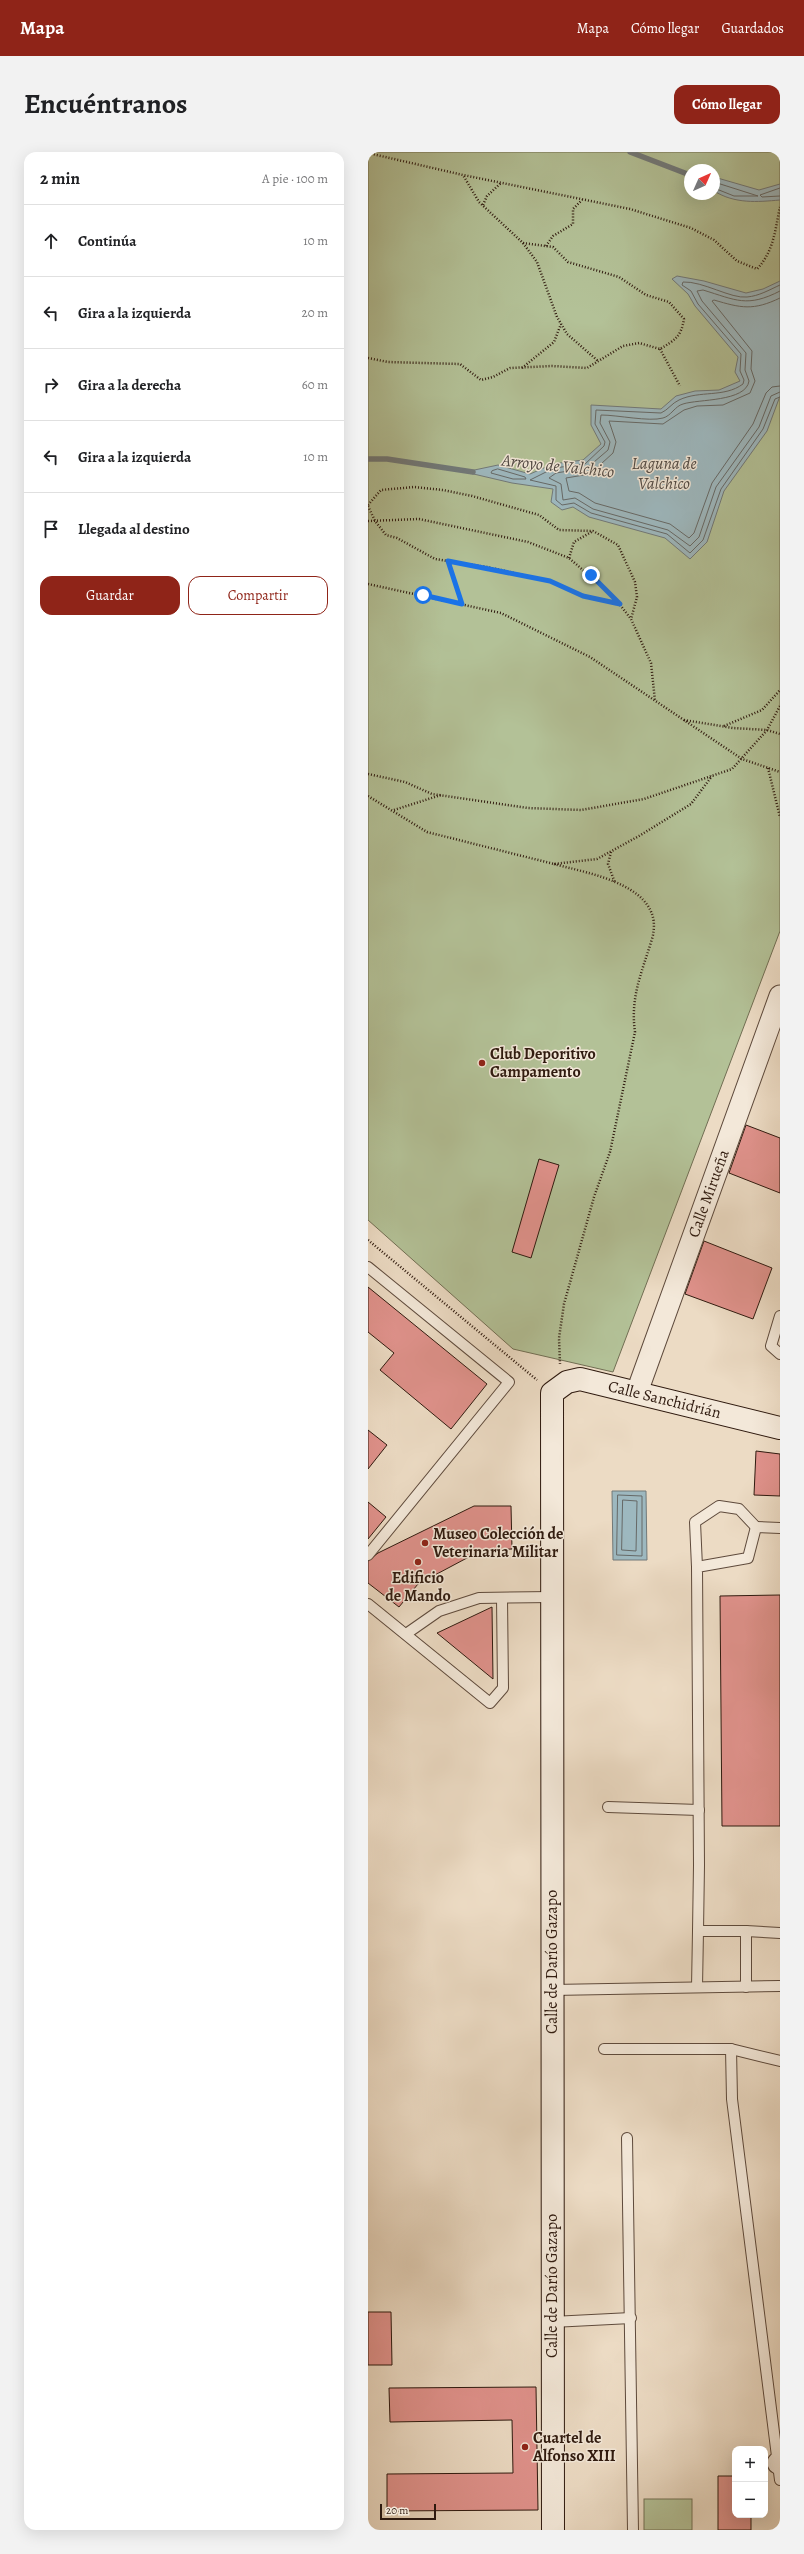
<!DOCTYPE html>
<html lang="es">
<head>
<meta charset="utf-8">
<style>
	:root { --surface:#fff; --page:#f2f2f2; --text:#202124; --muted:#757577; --line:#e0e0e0; --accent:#8f2418 }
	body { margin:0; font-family:Alegreya,serif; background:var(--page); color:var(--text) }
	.controls { position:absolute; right:12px; bottom:12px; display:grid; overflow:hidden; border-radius:8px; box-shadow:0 4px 16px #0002 }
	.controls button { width:36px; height:36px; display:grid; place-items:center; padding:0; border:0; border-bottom:1px solid var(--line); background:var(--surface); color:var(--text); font:20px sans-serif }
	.compass { position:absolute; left:316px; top:12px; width:36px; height:36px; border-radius:50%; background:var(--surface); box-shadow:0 4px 16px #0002; rotate:45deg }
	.scale { position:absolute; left:12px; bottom:10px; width:56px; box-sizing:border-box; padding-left:4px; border:2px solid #2f1a0f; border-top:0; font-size:11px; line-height:14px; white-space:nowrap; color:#2f1a0f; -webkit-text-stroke:3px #f3e8d9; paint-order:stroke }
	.stop { position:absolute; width:12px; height:12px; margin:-9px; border:3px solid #1a73e8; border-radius:50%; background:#fff }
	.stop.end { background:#1a73e8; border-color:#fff; box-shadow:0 1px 4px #0008 }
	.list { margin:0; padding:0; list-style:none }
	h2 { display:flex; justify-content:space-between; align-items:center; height:52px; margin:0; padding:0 16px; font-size:17px }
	h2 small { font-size:13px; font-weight:400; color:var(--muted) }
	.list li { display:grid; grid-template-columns:26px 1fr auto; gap:12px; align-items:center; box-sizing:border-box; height:72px; padding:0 16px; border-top:1px solid var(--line) }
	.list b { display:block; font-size:15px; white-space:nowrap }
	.list em { font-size:13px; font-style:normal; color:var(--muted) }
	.actions { display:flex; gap:8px; padding:12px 16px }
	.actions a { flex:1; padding:9px 0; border:1px solid var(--accent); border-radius:12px; text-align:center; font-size:14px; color:var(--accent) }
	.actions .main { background:var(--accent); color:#fff }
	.icon { flex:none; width:22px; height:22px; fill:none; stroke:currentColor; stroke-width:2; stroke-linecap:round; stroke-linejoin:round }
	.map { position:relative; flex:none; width:412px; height:2378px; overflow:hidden; border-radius:12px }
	header { display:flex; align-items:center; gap:24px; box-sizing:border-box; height:56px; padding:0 20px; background:var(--accent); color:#fff }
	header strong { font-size:19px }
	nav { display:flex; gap:22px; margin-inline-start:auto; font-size:14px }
	.intro { display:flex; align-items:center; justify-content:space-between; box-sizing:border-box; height:96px; padding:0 24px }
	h1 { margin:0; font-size:28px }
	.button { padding:10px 18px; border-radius:12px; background:var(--accent); color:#fff; font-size:14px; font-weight:700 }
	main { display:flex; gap:24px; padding:0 24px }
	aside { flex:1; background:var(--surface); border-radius:12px; box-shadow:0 4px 16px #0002 }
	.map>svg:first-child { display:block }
	.green { fill:#b3c197; stroke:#716e53; fill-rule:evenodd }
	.water { fill:#9db8bf; stroke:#717979 }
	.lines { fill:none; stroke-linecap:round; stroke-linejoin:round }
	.shore { stroke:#666967; stroke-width:1 }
	.stream { stroke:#717979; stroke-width:5.5 }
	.building { fill:#e0928c; stroke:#2f1a0f }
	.lane-casing { stroke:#5e4a3c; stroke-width:12 }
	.street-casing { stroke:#5e4a3c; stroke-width:23 }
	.secondary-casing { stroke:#2f1a0f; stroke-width:24 }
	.path { stroke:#2f1a0f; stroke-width:2.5; stroke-dasharray:1 2; stroke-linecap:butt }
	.lane { stroke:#f3e8d9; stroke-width:10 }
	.street { stroke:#f3e8d9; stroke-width:21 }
	.secondary { stroke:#f3e8d9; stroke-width:22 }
	.route { stroke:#1a73e8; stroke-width:5 }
	.poi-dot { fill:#8f2418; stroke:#f3e8d9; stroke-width:1.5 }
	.labels { text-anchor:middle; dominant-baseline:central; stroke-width:3; stroke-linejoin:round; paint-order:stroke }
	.poi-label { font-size:16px; font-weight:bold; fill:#2f1a0f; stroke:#f3e8d9; text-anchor:start }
	.street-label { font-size:16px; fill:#2f1a0f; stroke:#f3e8d9 }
	.water-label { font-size:17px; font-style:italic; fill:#504944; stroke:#f3e8d9 }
</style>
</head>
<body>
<header>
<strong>Mapa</strong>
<nav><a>Mapa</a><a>Cómo llegar</a><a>Guardados</a></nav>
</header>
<div class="intro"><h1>Encuéntranos</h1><a class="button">Cómo llegar</a></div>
<main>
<aside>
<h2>2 min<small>A pie · 100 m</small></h2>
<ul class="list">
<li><svg class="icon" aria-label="ahead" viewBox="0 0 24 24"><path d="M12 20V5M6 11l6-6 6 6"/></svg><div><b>Continúa</b></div><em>10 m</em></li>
<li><svg class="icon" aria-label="left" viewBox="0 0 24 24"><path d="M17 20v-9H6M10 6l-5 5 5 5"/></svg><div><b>Gira a la izquierda</b></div><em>20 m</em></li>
<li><svg class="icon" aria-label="right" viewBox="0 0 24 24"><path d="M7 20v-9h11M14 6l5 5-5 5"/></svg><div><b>Gira a la derecha</b></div><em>60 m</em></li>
<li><svg class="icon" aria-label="left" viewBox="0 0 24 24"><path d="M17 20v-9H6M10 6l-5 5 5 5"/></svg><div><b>Gira a la izquierda</b></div><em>10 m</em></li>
<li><svg class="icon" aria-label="arrive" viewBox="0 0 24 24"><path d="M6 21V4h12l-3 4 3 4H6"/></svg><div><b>Llegada al destino</b></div></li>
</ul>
<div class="actions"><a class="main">Guardar</a><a>Compartir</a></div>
</aside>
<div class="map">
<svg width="412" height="2378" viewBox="0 0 412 2378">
	<rect width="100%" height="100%" fill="#ecdbc4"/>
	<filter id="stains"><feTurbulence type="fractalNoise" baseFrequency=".005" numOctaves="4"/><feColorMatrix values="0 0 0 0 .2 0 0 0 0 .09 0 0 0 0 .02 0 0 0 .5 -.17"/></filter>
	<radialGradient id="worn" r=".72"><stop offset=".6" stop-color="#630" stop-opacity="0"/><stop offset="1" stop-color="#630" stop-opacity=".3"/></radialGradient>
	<g class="green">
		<path d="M0,0H412V779L245,1220L145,1197L0,1068ZM322,18H346V42H322Z"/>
		<rect x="276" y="2347" width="48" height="31"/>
	</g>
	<g class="water">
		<path d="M346,25L391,38L412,32V48C389,50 367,52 346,39Z"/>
		<path d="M309,124L336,129L378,141L395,137L412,129V244L399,279L356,339L339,390L322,407L297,386L221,365L205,355L194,358L183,350L185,337L144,331L97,320L130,313L162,322L185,312L215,308L233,292L223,273V253L293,257L308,244L327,239L351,238L372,229L367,220L370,205L327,154L320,142L304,127Z"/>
		<path d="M244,1339H278L279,1408H245Z"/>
	</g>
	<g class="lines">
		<g class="shore">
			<path d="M346,30L390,44H366L346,36"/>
			<path d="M412,36L392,43L394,45L412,44"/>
			<path d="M412,133C401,138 391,144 379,145C363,147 335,129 315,130L314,133L323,139L330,152L373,202L372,219L376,228L375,232C356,246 332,238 311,248C304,251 300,258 293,261L228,258L227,272L237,290L236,294L217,312L186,316L162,328L188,334V348L194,353L206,351L223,361L299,382L322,401L335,388L353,337L395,277L407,247L412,245"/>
			<path d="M412,139C379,156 368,148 335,138L329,139L334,149L378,201L377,218L381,229C378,250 330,247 315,252C307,254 303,264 295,266C281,270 250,263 233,263L232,271L242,290L240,298L219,316L188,321L181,326L193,332L195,348L207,346L225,357L300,378L322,394L331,385L348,335L391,275L403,244L412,240"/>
			<path d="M412,146C385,159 373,156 346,148L344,149L384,199L383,217L387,229L382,241L355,253L329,254L316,258L295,272L241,269L248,290L245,301L222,322L198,326L201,339L211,341L227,351L302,372L321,386L326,381L344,331L385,272L398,241L404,235L412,234"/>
			<path d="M130,317L157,325L158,327H145L123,321L124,319Z"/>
			<path d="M250,1343L274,1344V1404L249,1403Z"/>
			<path d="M255,1348L269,1349L268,1399L254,1398Z"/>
		</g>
		<g class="stream">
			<path d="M262,0L322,23"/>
			<path d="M0,307H19L105,320"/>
		</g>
	</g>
	<g class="building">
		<path d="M378,973L412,986V1041L361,1021Z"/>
		<path d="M171,1007L191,1013L163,1106L144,1100Z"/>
		<path d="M336,1089L404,1116L385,1167L317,1142Z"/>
		<path d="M0,1135L119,1232L83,1277L12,1218L26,1201L0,1180Z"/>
		<path d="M0,1278L19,1293L0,1317Z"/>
		<path d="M388,1299L412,1302V1344L386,1343Z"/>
		<path d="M0,1350L18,1365L0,1387Z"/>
		<path d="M106,1354H143L144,1397L114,1398L50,1432L31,1455L0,1431V1409L10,1401Z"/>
		<path d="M412,1443V1674H354L352,1444Z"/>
		<path d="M124,1455L125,1527L69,1481Z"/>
		<path d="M0,2160H23L24,2213H0Z"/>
		<path d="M168,2235L170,2358L19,2359V2322L145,2321L144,2268L22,2270L21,2236Z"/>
		<path d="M350,2324H367V2363H383V2378H350Z"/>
	</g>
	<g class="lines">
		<g class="lane-casing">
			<g id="lane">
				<path d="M0,1115L141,1230L0,1403"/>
				<path d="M412,1164L403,1194L412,1202"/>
				<path d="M329,1415L327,1370L351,1354L371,1357L388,1375"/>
				<path d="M0,1452L122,1551L135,1536L134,1446"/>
				<path d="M38,1482L71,1459L111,1446L184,1445"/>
				<path d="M240,1655L331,1658"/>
				<path d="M330,1779L331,1713L329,1415L380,1406L388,1375L412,1376"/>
				<path d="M378,1779L412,1781"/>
				<path d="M329,1835L330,1779H378V1835"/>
				<path d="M184,1838L412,1834"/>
				<path d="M236,1897H363L412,1909"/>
				<path d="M363,1897L364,1947L412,2328"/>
				<path d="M259,1986L265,2378"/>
				<path d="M184,2170L263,2166"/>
			</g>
		</g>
		<g class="street-casing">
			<g id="street">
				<path id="s1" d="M269,1240L412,844"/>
				<path d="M410,2311L412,2312"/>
			</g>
		</g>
		<g class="secondary-casing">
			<g id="secondary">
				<path id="s2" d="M185,2378L184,1241L199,1230L212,1227L412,1276"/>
			</g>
		</g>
		<g class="path">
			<path d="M0,1L95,23L262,57L323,76L346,88L369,109L389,117C406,99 407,78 412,55"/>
			<path d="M115,53L119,44L133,31"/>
			<path d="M155,91L169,110L189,165L199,182L230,209"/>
			<path d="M178,94L185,84L205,72V57L214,48"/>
			<path d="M292,197L312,234"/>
			<path d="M0,206L20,210L92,212L113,228L125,225L142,216L184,214L219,216L255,194L271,191L292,197C307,188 313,185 316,167L301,150L278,143L251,125L200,110L185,95L155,91L111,50L95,23"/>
			<path d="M154,216L186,190L193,172"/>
			<path d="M0,353L13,338L46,335L75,338L104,344L171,363L191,378L225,379L250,393L267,430L269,445L263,467"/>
			<path d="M0,354L7,369L18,383L29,386L67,407L119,415L182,429L215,444L251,452"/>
			<path d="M0,369L51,367L160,390L201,406L246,445L263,467L283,511L287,549"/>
			<path d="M201,406L206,390L225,379"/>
			<path d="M80,409L94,452"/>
			<path d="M0,432L133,461L222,505L374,607L412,620"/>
			<path d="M316,568L365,576L399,578L412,582"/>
			<path d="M356,574L394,558L412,538"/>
			<path d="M400,616L412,665"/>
			<path d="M0,622L37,630L64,642L160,656L213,658L276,647L364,617L399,578L412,554"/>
			<path d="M0,644L59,680L186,712L229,707L271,684L323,652L344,624"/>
			<path d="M26,658L73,643"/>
			<path d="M243,700L240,712L247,731"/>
			<path d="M186,712C223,722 299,734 284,787C274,820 262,845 267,880L242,1000L226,1045L196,1152L191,1186L192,1212"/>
			<path d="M0,1088L169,1228"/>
		</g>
		<use href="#lane" class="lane"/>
		<use href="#street" class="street"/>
		<use href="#secondary" class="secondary"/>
	</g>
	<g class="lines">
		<path class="route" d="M55,443L94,452L80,409L182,429L215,444L252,452L223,423"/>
	</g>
	<g class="poi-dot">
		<circle cx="114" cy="911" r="4"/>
		<circle cx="57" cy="1391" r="4"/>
		<circle cx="50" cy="1410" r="4"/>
		<circle cx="157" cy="2295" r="4"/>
	</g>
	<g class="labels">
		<g class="poi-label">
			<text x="122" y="902">Club Deporitivo<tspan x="122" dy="18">Campamento</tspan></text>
			<text x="65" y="1382">Museo Colección de<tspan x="65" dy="18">Veterinaria Militar</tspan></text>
			<text x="50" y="1426" text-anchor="middle">Edificio<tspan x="50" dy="18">de Mando</tspan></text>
			<text x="165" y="2286">Cuartel de<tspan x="165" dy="18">Alfonso XIII</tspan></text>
		</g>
		<g class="street-label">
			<text stroke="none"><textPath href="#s1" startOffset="211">Calle Mirueña</textPath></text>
			<text stroke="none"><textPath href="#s2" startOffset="1256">Calle Sanchidrián</textPath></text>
			<text transform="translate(184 1810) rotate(-90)">Calle de Darío Gazapo</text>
			<text transform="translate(184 2134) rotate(-90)">Calle de Darío Gazapo</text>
		</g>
		<g class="water-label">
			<text x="296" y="311">Laguna de<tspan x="296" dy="20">Valchico</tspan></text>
			<text transform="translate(190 314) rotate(6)">Arroyo de Valchico</text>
		</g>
	</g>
	<rect width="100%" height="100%" filter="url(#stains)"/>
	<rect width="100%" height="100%" fill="url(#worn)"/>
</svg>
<div class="controls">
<button>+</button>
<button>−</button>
</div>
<svg class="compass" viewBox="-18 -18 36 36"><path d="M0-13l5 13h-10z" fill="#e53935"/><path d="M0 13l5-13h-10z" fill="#757577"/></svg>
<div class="scale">20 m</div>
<div class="stop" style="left:55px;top:443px"></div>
<div class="stop end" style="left:223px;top:423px"></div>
</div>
</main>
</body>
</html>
